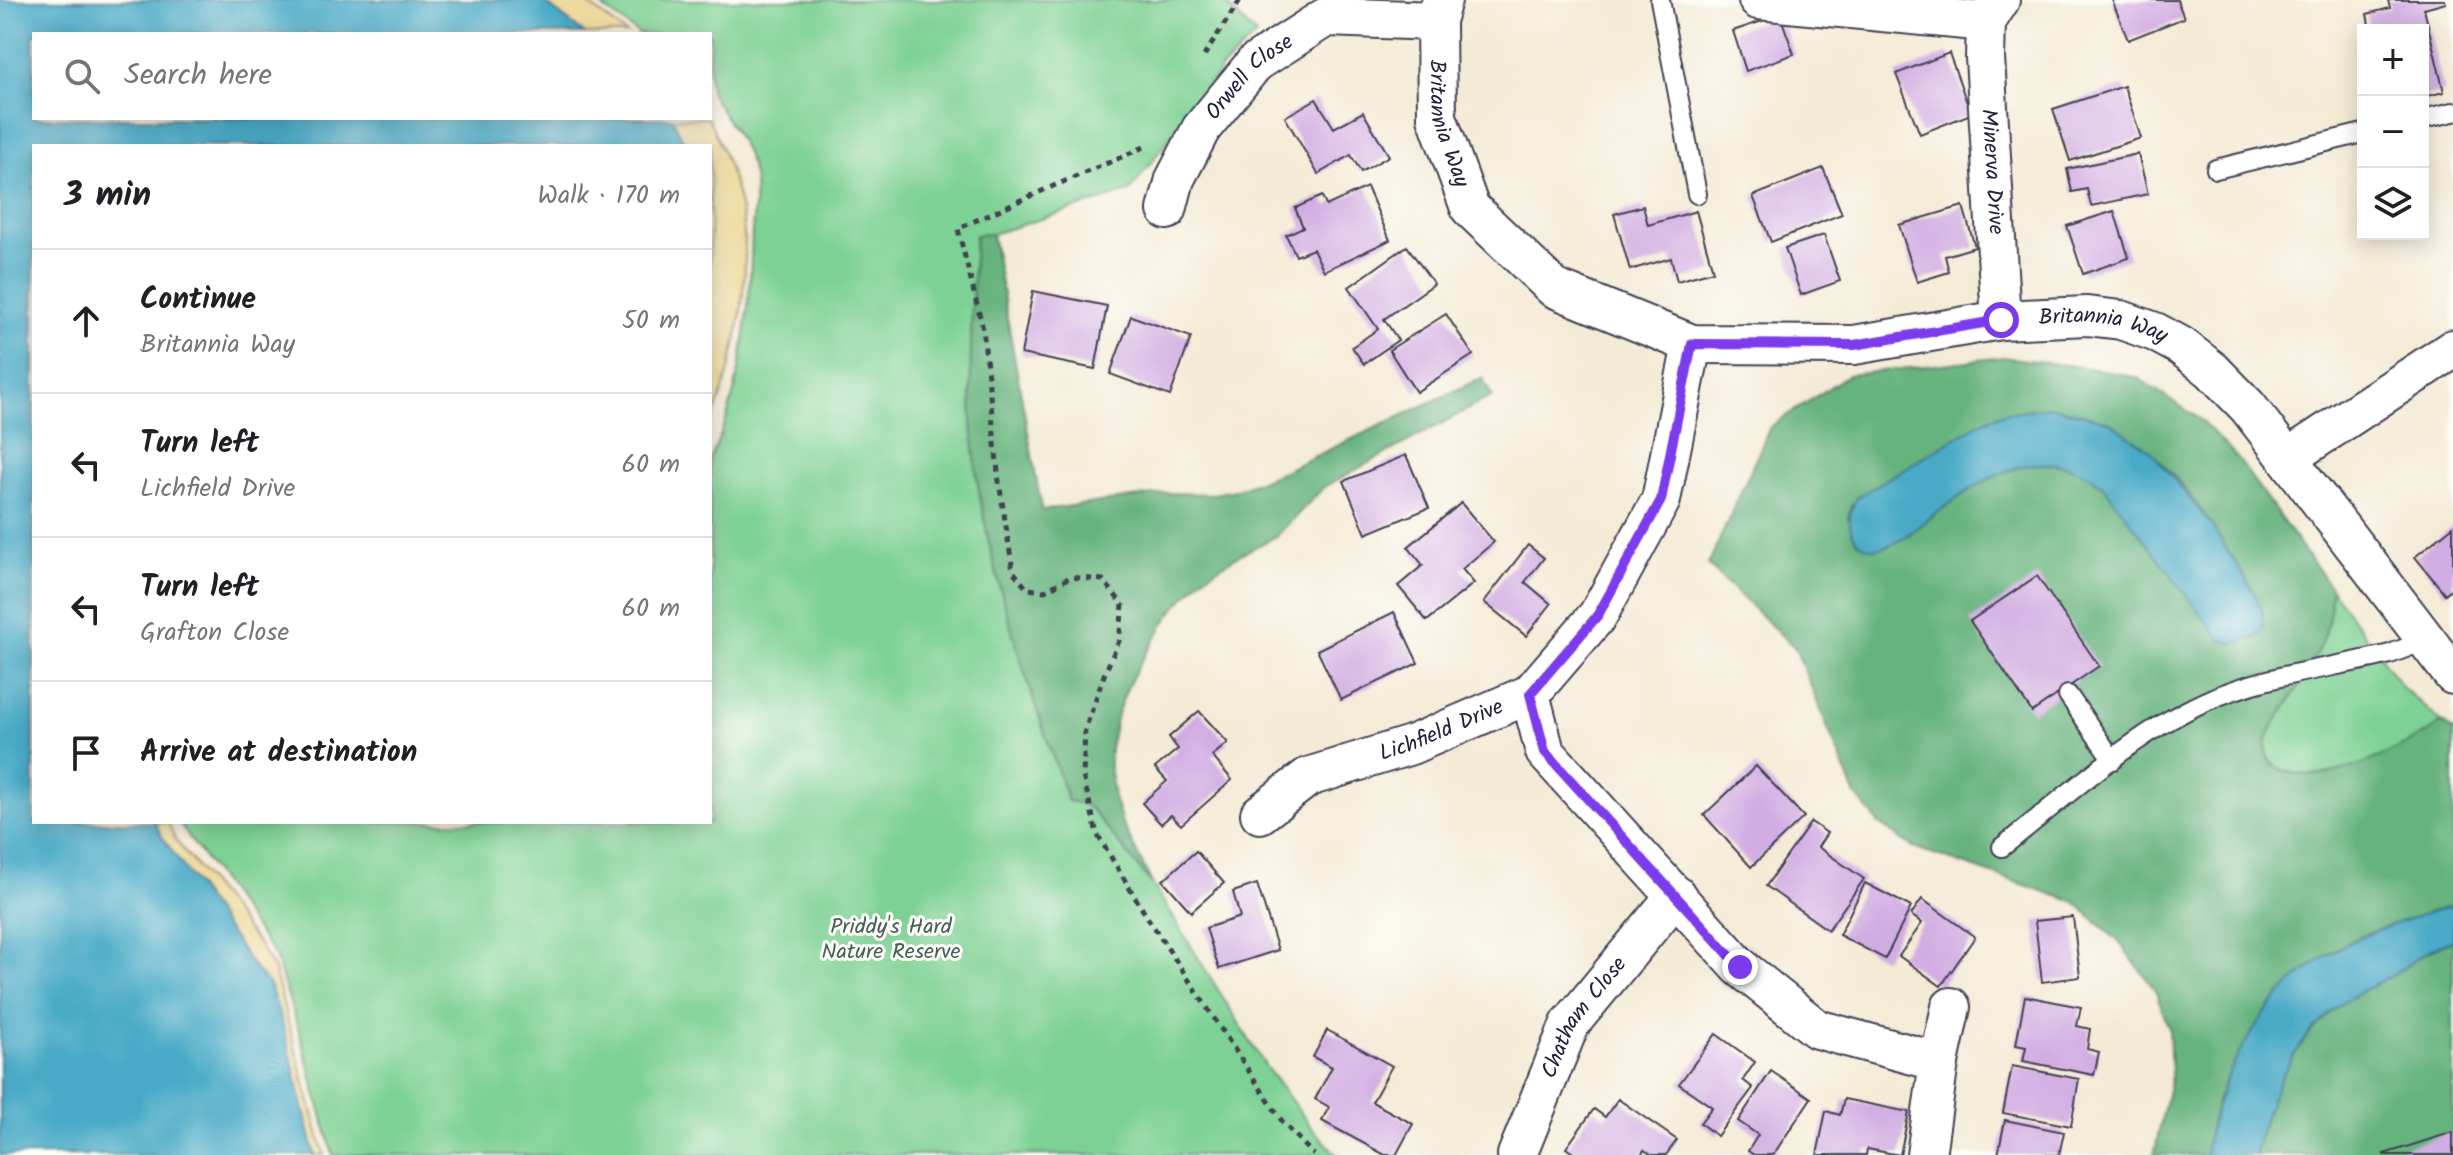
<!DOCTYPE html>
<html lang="en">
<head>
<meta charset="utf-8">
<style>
	:root { --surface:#fff; --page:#f2f2f2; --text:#202124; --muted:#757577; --line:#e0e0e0 }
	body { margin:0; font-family:Kalam,sans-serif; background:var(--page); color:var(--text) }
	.controls { position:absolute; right:24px; top:24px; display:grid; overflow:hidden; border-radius:0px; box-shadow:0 4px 20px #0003 }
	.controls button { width:72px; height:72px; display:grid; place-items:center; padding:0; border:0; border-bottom:2px solid var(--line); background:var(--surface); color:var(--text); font:40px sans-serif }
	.stop { position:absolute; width:24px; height:24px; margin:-18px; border:6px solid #7c3aed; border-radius:50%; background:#fff }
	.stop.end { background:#7c3aed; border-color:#fff; box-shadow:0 2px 8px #0008 }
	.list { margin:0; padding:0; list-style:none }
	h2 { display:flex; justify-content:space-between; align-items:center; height:104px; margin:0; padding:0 32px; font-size:34px }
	h2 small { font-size:26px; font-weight:400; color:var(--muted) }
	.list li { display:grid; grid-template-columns:52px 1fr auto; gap:24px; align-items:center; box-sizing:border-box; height:144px; padding:0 32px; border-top:2px solid var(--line) }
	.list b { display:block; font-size:30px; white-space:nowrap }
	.list p { margin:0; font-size:26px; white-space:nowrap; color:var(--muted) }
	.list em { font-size:26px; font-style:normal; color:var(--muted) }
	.icon { flex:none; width:44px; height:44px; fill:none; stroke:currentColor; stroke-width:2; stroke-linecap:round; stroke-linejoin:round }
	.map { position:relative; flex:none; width:2453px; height:1155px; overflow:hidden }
	.search { position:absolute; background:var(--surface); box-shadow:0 4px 20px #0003; left:32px; top:32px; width:680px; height:88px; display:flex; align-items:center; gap:20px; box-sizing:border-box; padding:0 28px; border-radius:0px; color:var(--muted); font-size:30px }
	.panel { position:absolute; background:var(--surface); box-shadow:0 4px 20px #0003; left:32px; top:144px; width:680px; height:680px; border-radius:0px }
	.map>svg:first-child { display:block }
	.green { fill:#7ed194; stroke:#507a68; stroke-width:2 }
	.forest { fill:#66b37e; stroke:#446a5c; stroke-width:2; fill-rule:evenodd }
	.sand { fill:#eeda9e; stroke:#887e6c; stroke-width:2 }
	.water { fill:#48aac7; stroke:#356681; stroke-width:2 }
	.building { fill:#d2ade3 }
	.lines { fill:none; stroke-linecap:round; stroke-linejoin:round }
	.lane-casing { stroke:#424052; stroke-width:22 }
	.street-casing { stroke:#424052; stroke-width:42 }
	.path { stroke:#424052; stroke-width:5; stroke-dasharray:6 6; stroke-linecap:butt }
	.lane { stroke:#fff; stroke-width:18 }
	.street { stroke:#fff; stroke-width:38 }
	.route { stroke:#7c3aed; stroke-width:10 }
	.labels { text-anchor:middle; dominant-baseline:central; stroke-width:6; stroke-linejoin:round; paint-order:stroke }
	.street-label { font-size:22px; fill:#22223b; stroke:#fdfcf7 }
	.park-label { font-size:22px; fill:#425f5a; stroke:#fdfcf7 }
</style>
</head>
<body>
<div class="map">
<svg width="2453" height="1155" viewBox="0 0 2453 1155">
	<rect width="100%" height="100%" fill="#fdfcf7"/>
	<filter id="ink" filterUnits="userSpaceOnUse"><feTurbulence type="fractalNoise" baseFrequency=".0125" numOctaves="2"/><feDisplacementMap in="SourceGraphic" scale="16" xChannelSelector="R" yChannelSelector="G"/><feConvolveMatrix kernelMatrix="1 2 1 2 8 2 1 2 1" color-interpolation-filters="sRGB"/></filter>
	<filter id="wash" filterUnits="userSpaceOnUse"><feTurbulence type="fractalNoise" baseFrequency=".006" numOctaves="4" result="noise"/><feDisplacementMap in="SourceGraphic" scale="32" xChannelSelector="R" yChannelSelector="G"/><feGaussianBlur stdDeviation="1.8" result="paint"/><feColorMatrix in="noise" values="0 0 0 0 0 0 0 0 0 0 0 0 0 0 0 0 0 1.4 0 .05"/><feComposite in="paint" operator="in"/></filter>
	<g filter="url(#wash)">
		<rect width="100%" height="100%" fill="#f4ebd6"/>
		<g class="green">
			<path d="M593,0H1222L1256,35L1221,69L1129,192L992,234L975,236C971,322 966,411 980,497C998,600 1034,702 1068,801L1081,803L1091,809L1153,885L1266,1067L1313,1129L1337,1155H333L300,1034L275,956L178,822H710V459C744,389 750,307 752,231C753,214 757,193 753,176C747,144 727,122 712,95C706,85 710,47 710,34H639Z"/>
			<path d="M2330,587L2403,688L2443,723C2404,747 2326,791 2280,769C2264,762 2264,748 2269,733C2294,694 2338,634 2330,587Z"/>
		</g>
		<g class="forest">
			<path d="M992,234L1042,510L1169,493L1214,494L1235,490L1273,476L1482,378L1492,396L1324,487L1277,536L1239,555L1202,578L1171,613L1140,663L1128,686L1117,714L1110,748V773L1114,798L1122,823L1153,885L1091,809L1081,803L1068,801C1034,702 998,600 980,497C966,411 971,322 975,235Z"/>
			<path d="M2003,357L2091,368L2138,378L2201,420L2238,459L2330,587C2338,634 2294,694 2269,733C2264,748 2264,762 2280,769C2326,791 2404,747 2443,723L2453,731V905C2414,918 2374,928 2338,948C2296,972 2240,1045 2222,1089C2213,1110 2209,1133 2205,1155H2154L2171,1076L2169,1029L2155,990L2119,942L2075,902L1913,847L1879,824L1855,794L1795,648L1708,565L1770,427L1848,375ZM2053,407C2160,426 2202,511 2256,595L2088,473C2078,470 2067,465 2057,464C1998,456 1946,508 1902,539L1886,547L1870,548L1848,518L1851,505L1859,496L1984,421L2004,413Z"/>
			<path d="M2453,940V1155H2255C2266,1097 2294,1040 2341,1004C2355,993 2370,988 2384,980C2408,966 2427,949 2453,940Z"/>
		</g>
		<g class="sand">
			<path d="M541,0H583L627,34H585Z"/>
			<path d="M672,118H708C722,147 735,179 741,212C753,276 736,365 710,424V146H686Z"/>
			<path d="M125,822H168L175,839L259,945L274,970L324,1155H298Z"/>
		</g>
		<g class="water">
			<path d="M0,0H541L585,34H34V118H672L686,146H34V822H155L161,835L255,969L269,984L282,1021L315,1155H0Z"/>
			<path d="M2053,407L2108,421L2152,452L2209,522L2256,595L2262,611L2263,626L2257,637L2234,644L2220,639L2104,487C2033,427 1960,497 1902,539C1892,544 1882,550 1871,548C1847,544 1844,512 1859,496L1984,421L2004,413Z"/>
			<path d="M2453,905V940C2428,947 2411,963 2390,977C2374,986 2356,992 2341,1004C2294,1040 2266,1097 2255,1155H2205C2218,1074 2264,990 2338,949C2374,928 2414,918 2453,905Z"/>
		</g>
		<g id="blocks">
			<g class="building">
				<path d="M2112,0H2177L2184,18L2128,40Z"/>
				<path d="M2388,0H2445L2446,3L2424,9L2444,92L2423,97V30H2370L2367,14L2390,8Z"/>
				<path d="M1780,15L1794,54L1746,71L1733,31Z"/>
				<path d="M1949,53L1971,114L1920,134L1896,74Z"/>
				<path d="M2124,86L2141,138L2070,161L2053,109Z"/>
				<path d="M1316,99L1334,128L1363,112L1389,156L1361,172L1351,155L1318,174L1285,117Z"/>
				<path d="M2138,154L2148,194L2091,206L2087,189L2072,192L2067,169Z"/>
				<path d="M1823,168L1842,214L1771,242L1753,196Z"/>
				<path d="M1367,187L1390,240L1324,271L1313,249L1296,256L1286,235L1303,227L1295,208L1322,196L1326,206Z"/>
				<path d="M1643,206L1648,225L1696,211L1713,271L1677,281L1671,258L1630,270L1614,214Z"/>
				<path d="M1963,206L1975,247L1945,256L1949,272L1917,282L1899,225Z"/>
				<path d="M2114,211L2129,258L2083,274L2067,226Z"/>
				<path d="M1824,235L1840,281L1801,295L1785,248Z"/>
				<path d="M1407,246L1434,284L1384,319L1398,340L1364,364L1352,347L1378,329L1349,287Z"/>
				<path d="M1033,291L1107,306L1095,369L1021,354Z"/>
				<path d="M1446,314L1473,355L1416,392L1389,350Z"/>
				<path d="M1131,316L1191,337L1170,396L1110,374Z"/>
				<path d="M1406,455L1429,508L1366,534L1344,481Z"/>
				<path d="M1461,503L1494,542L1462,569L1474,583L1427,621L1398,586L1423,565L1408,547Z"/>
				<path d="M2453,526V587L2445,594L2415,557Z"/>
				<path d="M1528,545L1544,558L1525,582L1551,604L1526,636L1484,602Z"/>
				<path d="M2037,576L2099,666L2032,712L1970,621Z"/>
				<path d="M1394,612L1418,663L1341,700L1317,650Z"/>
				<path d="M1199,711L1228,743L1212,756L1232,780L1181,825L1171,815L1161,824L1142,803L1167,781L1155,768L1178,749L1169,737Z"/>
				<path d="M1756,766L1804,817L1751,867L1704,815Z"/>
				<path d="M1811,822L1827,833L1818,847L1864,879L1828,930L1766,886Z"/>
				<path d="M1196,851L1224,883L1191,912L1163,880Z"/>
				<path d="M1865,883L1911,907L1885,959L1839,935Z"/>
				<path d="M1257,884L1278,950L1219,969L1206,928L1240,917L1233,892Z"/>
				<path d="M1922,899L1975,937L1941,986L1899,956L1922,923L1911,915Z"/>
				<path d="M2073,917L2080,977L2042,982L2035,921Z"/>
				<path d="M2025,996L2081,1007L2077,1026L2090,1029L2087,1049L2099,1052L2094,1075L2023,1061L2026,1047L2016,1045Z"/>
				<path d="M1327,1030L1392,1066L1372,1102L1413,1124L1396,1155H1385L1322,1121L1329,1107L1315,1099L1332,1067L1313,1057Z"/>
				<path d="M1716,1034L1755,1062L1743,1080L1753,1088L1717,1136L1700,1123L1712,1107L1679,1084Z"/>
				<path d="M2012,1066L2079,1079L2071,1126L2003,1113Z"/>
				<path d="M1771,1071L1811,1098L1773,1155H1754L1748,1151L1758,1135L1738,1121Z"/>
				<path d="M1618,1099L1677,1140L1666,1155H1652L1644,1150L1641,1155H1576L1566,1148L1594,1109L1605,1117Z"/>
				<path d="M1844,1099L1909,1112L1900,1155L1867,1149L1866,1155H1817L1826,1111L1840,1115Z"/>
				<path d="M2005,1120L2064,1132L2059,1155H1998Z"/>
				<path d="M2453,1132V1155H2384V1154Z"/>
			</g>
		</g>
	</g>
	<g filter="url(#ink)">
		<use href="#blocks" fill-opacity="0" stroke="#424052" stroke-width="2"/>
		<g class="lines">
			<g class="lane-casing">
				<g id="lane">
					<path d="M1660,0L1697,194"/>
					<path d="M2423,119L2453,112"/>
					<path d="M2216,169L2363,133"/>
					<path d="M2068,695L2113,760"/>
					<path d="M2002,847C2070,794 2147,720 2229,692C2280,673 2337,667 2390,654L2411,646L2422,636"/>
				</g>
			</g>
			<g class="street-casing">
				<g id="street">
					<path id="s1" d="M1442,0L1436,21L1437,117L1470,208L1554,288L1692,344L1854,345L2001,320L2087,316L2121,320L2155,332L2181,346L2212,370L2248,407L2453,675"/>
					<path d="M1758,0L1986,22"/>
					<path id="s2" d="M2000,0L1986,22L1985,58L2001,320"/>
					<path id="s3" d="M1167,210L1175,179L1201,129L1255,63L1326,17L1436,21"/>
					<path d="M2289,457L2453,349"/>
					<path d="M1530,694L1545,752L1740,967L1817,1029L1939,1062L1951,1007"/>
					<path id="s4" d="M1260,814L1308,777L1411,745L1530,694L1598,615L1661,500L1692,344"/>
					<path id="s5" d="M1517,1155L1570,1024L1676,895"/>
					<path d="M1926,1155L1939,1062"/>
				</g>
			</g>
			<g class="path">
				<path d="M1204,56L1240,0"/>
				<path d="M1144,147C1082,175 1019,199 958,229L983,329L999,482L1013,571L1027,589L1045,591L1070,577L1103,580L1123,605L1119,641L1104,675L1085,730L1083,776L1097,834L1147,917L1284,1124L1314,1155"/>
			</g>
			<use href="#lane" class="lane"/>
			<use href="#street" class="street"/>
		</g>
	</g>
	<g class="lines" filter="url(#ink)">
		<path class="route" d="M1740,967L1545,752L1530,694L1598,615L1661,500L1692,344L1854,345L2001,320"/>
	</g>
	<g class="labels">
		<g class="street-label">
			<text stroke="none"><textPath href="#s3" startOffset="160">Orwell Close</textPath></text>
			<text stroke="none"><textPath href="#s1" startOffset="126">Britannia Way</textPath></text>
			<text stroke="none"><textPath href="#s2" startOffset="176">Minerva Drive</textPath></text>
			<text stroke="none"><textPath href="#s1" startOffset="894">Britannia Way</textPath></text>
			<text stroke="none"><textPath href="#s4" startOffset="202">Lichfield Drive</textPath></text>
			<text stroke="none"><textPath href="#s5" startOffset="154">Chatham Close</textPath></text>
		</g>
		<g class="park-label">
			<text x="891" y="927">Priddy's Hard<tspan x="891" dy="25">Nature Reserve</tspan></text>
		</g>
	</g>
</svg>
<div class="controls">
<button>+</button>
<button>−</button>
<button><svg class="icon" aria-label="layers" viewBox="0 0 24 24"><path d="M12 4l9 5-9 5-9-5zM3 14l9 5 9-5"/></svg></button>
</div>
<div class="stop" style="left:2001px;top:320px"></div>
<div class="stop end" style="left:1740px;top:967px"></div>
<div class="search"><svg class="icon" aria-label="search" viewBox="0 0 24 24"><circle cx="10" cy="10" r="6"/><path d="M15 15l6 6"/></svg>Search here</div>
<section class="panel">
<h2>3 min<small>Walk · 170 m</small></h2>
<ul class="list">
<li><svg class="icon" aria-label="ahead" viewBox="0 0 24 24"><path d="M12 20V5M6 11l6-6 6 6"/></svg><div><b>Continue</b><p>Britannia Way</p></div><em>50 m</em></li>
<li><svg class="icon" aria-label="left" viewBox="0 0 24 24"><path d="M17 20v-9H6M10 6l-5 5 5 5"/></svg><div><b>Turn left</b><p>Lichfield Drive</p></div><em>60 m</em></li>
<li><svg class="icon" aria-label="left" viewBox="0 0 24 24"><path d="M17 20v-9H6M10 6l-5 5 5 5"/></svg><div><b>Turn left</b><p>Grafton Close</p></div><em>60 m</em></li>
<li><svg class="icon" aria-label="arrive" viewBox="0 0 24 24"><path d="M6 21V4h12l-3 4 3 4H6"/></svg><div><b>Arrive at destination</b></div></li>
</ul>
</section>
</div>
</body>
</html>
